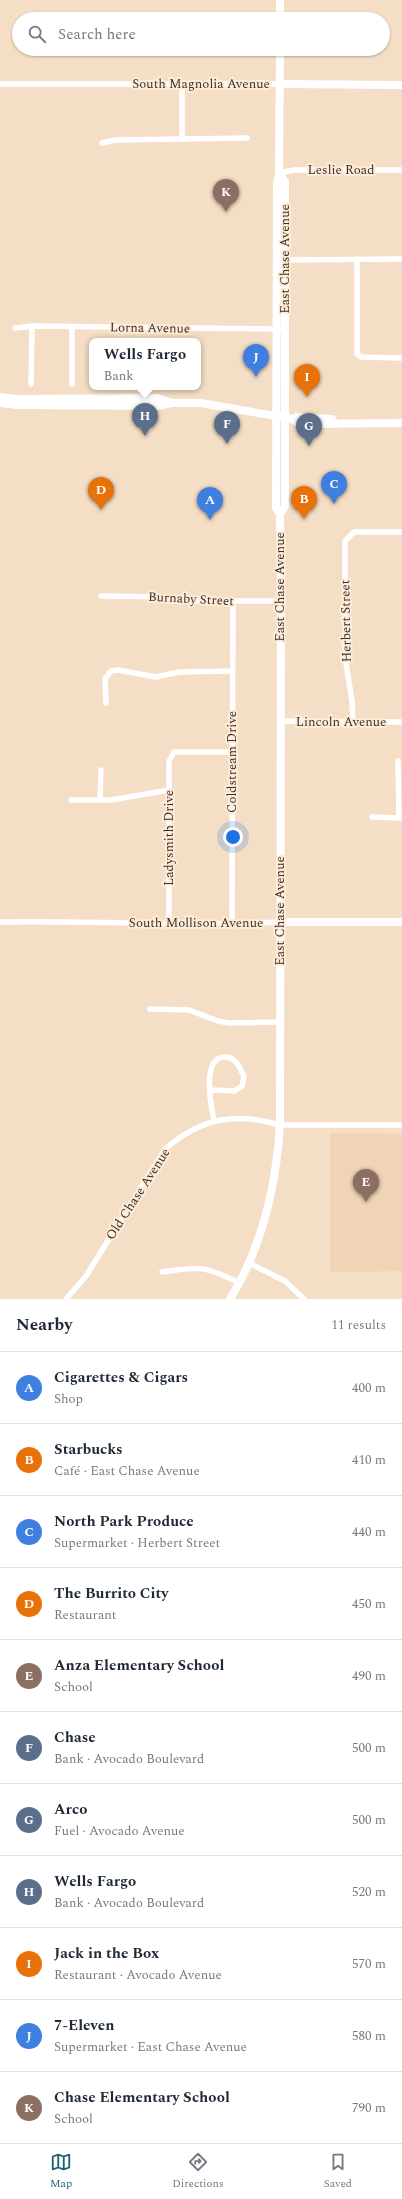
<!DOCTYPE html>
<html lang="en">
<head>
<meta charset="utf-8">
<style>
	:root { --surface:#fff; --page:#f6f6f7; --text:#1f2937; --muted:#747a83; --line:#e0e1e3; --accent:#196271 }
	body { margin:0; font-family:Spectral,serif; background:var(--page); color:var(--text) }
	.you { position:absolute; left:233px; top:837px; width:14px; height:14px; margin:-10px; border:3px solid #fff; border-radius:50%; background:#1a73e8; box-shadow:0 0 0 6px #1a73e833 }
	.badge { display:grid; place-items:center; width:26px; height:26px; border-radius:50%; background:var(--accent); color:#fff; font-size:13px; font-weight:700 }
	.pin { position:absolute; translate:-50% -33px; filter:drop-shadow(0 1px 2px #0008) }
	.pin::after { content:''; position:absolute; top:21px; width:14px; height:12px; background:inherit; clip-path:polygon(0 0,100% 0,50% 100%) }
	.popup { position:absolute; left:89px; top:338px; width:112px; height:52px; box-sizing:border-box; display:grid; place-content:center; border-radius:8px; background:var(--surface); filter:drop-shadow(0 1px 3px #0005); font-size:13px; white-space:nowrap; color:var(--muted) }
	.popup b { font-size:15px; color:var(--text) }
	.popup::after { content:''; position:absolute; left:50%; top:100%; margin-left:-8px; border:8px solid transparent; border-top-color:var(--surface) }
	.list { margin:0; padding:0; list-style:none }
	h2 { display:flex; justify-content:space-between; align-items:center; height:52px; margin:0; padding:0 16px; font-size:17px }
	h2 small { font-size:13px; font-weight:400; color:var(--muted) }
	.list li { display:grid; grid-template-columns:26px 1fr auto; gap:12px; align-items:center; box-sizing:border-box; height:72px; padding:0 16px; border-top:1px solid var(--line) }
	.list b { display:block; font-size:15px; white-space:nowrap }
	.list p { margin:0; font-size:13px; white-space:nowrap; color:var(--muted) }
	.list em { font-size:13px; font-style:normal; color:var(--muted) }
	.icon { flex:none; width:22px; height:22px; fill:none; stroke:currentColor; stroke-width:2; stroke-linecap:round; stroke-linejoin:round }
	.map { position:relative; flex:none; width:402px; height:1299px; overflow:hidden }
	.search { position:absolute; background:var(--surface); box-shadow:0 1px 3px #0004; left:12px; right:12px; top:12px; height:44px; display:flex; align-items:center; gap:10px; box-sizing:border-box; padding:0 14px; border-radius:22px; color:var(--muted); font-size:15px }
	.sheet { height:844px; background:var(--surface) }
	nav { display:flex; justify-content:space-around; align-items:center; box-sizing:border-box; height:56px; border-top:1px solid var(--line); background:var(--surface); font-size:11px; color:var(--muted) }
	nav a { display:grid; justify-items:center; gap:2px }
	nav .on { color:var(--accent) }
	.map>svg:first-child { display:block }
	.built { fill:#efd4b5 }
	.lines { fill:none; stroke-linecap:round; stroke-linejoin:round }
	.street { stroke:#fff; stroke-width:5.5 }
	.secondary { stroke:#fff; stroke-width:8 }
	.labels { text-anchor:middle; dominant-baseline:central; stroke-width:4; stroke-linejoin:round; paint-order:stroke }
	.street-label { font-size:13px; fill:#3a3128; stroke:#feecd8 }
</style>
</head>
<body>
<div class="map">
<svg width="402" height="1299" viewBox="0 0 402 1299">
	<rect width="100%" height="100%" fill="#f4dec5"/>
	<path class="built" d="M330,1133L402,1134V1271L330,1272Z"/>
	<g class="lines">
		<g class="street">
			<path d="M182,83V139L247,138"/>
			<path d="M0,84H280"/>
			<path d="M102,143L115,140L182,139"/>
			<path d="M279,173L294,170H402"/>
			<path d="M357,259V354L361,357L402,358"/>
			<path d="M282,260L402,259"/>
			<path d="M72,327V384"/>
			<path d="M15,328L33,326L280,329"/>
			<path d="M31,384L32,326"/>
			<path d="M101,596L169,597L187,601H281"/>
			<path d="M106,703L105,679L111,671L118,670L156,677L179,672L232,671"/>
			<path d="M280,721L402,722"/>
			<path d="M353,722L352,701L345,657V541L354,532H402"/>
			<path d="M398,761L399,818"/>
			<path d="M71,800H111L169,790"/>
			<path d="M100,800L101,770"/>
			<path d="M372,817L402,818"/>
			<path d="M0,922C93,920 187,927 280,922"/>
			<path d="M169,924V761L174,752H232"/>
			<path d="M232,924L233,601"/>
			<path d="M150,1009L189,1010L218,1021L230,1023L280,1022"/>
			<path d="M211,1090L234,1091L242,1086L244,1076C239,1067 236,1057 225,1057C201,1057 211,1106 214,1121"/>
			<path d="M249,1263L285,1281L304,1299"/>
			<path d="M162,1272C199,1266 206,1266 239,1283"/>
			<path d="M66,1299L86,1276L165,1149C201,1118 235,1112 280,1125H402"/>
		</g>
		<g class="secondary">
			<path d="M280,0V19"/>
			<path d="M280,84L402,85"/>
			<path d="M279,173L285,182V506L280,514"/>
			<path d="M0,397L17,399L157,398L172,403"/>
			<path d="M0,403L17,405L157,406L172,403H201L293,419L296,422L307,424L402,423"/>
			<path d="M293,419L296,417L332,419L334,422"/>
			<path d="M280,922H402"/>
			<path d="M230,1299C263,1246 276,1187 280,1125L281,601L280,514L276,508L277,185L279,173L280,49"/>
		</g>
	</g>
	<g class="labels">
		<g class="street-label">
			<text x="201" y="84">South Magnolia Avenue</text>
			<text x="341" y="170">Leslie Road</text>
			<text transform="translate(285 259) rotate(-90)">East Chase Avenue</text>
			<text transform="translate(150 328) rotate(1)">Lorna Avenue</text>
			<text transform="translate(280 587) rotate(-90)">East Chase Avenue</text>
			<text transform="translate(191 599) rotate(3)">Burnaby Street</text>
			<text transform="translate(346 621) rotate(-91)">Herbert Street</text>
			<text x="341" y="722">Lincoln Avenue</text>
			<text transform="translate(232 762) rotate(-90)">Coldstream Drive</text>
			<text transform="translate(169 838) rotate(-90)">Ladysmith Drive</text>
			<text transform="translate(280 911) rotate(-90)">East Chase Avenue</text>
			<text x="196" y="923">South Mollison Avenue</text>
			<text transform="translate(138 1194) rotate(-57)">Old Chase Avenue</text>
		</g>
	</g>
</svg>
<div class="you"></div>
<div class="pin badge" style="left:210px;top:520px;background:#3f7fe0">A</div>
<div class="pin badge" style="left:304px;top:519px;background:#e8710a">B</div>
<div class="pin badge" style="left:334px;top:504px;background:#3f7fe0">C</div>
<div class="pin badge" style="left:101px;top:510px;background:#e8710a">D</div>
<div class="pin badge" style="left:366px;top:1202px;background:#8d6e63">E</div>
<div class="pin badge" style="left:227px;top:444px;background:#5c6f8a">F</div>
<div class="pin badge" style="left:309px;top:446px;background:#5c6f8a">G</div>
<div class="pin badge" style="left:145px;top:436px;background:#5c6f8a">H</div>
<div class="popup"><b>Wells Fargo</b>Bank</div>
<div class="pin badge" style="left:307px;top:397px;background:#e8710a">I</div>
<div class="pin badge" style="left:256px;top:377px;background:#3f7fe0">J</div>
<div class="pin badge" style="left:226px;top:212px;background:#8d6e63">K</div>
<div class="search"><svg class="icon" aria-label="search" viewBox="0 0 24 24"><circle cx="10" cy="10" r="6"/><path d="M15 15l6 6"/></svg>Search here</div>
</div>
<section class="sheet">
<h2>Nearby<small>11 results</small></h2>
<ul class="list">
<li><span class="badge" style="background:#3f7fe0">A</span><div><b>Cigarettes &amp; Cigars</b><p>Shop</p></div><em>400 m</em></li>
<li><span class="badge" style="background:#e8710a">B</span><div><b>Starbucks</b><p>Café · East Chase Avenue</p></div><em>410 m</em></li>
<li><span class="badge" style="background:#3f7fe0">C</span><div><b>North Park Produce</b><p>Supermarket · Herbert Street</p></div><em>440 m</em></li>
<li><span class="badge" style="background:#e8710a">D</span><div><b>The Burrito City</b><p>Restaurant</p></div><em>450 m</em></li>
<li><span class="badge" style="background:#8d6e63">E</span><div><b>Anza Elementary School</b><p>School</p></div><em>490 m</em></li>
<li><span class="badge" style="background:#5c6f8a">F</span><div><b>Chase</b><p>Bank · Avocado Boulevard</p></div><em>500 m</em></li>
<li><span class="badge" style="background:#5c6f8a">G</span><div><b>Arco</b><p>Fuel · Avocado Avenue</p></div><em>500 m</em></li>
<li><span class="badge" style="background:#5c6f8a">H</span><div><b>Wells Fargo</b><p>Bank · Avocado Boulevard</p></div><em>520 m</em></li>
<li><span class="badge" style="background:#e8710a">I</span><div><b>Jack in the Box</b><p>Restaurant · Avocado Avenue</p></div><em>570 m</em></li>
<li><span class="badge" style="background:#3f7fe0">J</span><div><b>7-Eleven</b><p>Supermarket · East Chase Avenue</p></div><em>580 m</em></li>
<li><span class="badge" style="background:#8d6e63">K</span><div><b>Chase Elementary School</b><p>School</p></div><em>790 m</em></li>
</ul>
</section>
<nav>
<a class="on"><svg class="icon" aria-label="map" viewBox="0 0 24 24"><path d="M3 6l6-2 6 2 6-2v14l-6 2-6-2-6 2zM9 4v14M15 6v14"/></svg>Map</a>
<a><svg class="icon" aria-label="directions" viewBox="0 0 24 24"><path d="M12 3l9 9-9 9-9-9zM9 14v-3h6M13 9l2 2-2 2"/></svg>Directions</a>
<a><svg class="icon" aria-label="saved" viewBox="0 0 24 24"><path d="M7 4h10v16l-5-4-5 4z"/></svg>Saved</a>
</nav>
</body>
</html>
